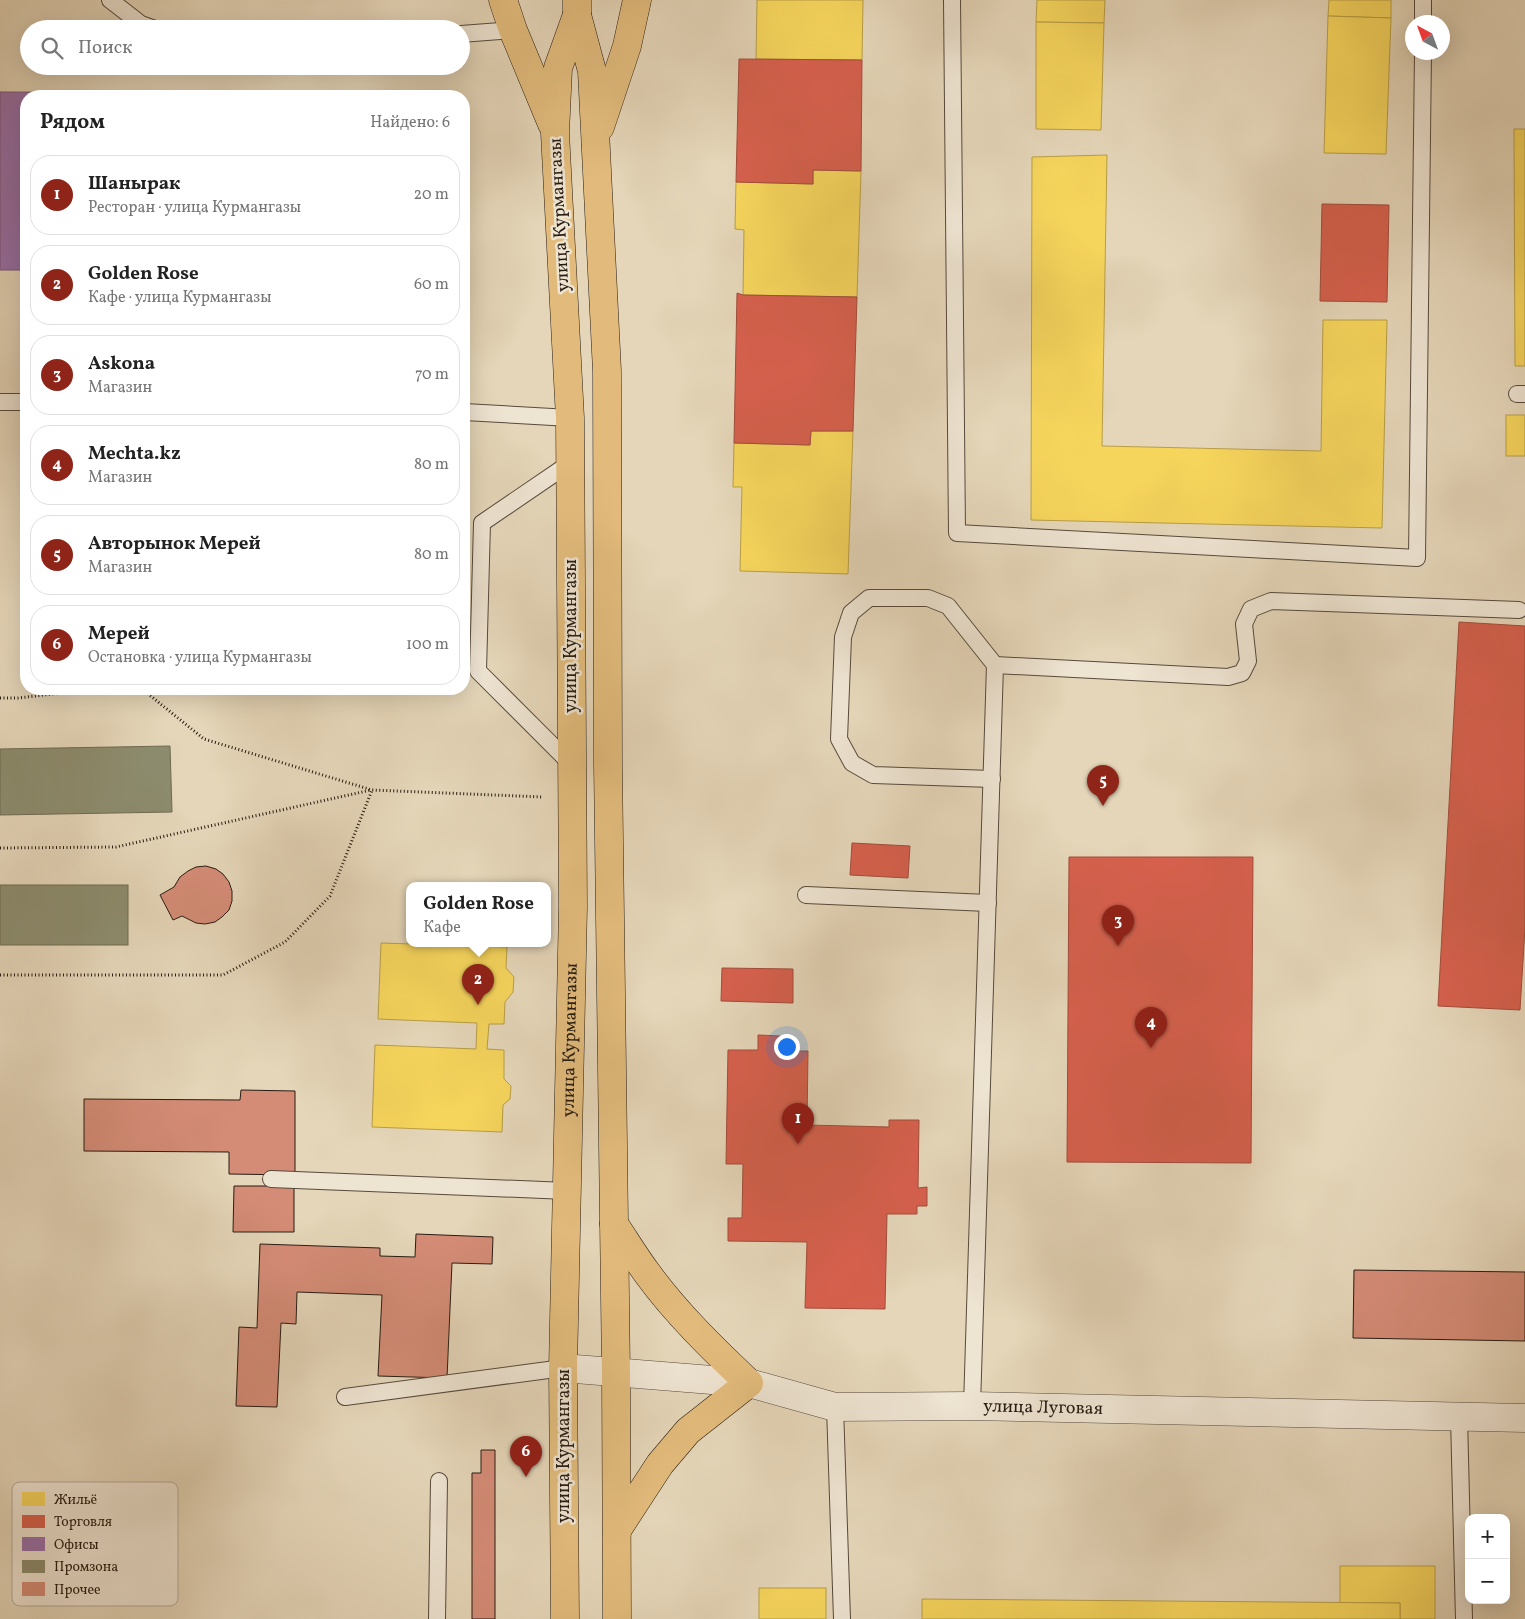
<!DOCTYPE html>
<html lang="ru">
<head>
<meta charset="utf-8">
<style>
	:root { --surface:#fff; --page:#f6f6f6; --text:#222; --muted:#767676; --line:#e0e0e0; --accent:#8f2418 }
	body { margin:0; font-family:Vollkorn,serif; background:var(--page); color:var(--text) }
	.controls { position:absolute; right:15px; bottom:15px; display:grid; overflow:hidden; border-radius:10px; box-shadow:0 5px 20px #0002 }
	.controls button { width:45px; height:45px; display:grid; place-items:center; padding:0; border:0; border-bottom:1px solid var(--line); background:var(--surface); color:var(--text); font:25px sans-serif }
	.compass { position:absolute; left:1405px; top:15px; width:45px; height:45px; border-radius:50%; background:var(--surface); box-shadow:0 5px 20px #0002; rotate:319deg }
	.you { position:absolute; left:786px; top:1046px; width:18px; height:18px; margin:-12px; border:4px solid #fff; border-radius:50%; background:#1a73e8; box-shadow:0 0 0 8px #1a73e833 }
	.badge { display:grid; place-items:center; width:32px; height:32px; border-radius:50%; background:var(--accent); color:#fff; font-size:16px; font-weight:700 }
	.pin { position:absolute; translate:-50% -41px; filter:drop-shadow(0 1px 2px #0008) }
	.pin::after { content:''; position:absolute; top:26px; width:18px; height:15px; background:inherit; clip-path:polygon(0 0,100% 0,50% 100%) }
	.popup { position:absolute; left:406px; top:882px; width:145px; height:65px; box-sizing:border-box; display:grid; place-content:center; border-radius:10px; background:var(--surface); filter:drop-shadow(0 1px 4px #0005); font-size:16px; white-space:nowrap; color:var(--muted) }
	.popup b { font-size:19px; color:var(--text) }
	.popup::after { content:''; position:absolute; left:50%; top:100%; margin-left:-10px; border:10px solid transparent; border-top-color:var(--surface) }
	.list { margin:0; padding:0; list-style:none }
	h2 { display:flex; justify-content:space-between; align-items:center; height:65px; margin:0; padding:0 20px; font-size:21px }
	h2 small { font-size:16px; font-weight:400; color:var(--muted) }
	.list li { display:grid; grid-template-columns:32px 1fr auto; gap:15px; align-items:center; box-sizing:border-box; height:80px; margin:0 10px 10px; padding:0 10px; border:1px solid var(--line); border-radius:20px }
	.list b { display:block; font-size:19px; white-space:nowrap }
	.list p { margin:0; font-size:16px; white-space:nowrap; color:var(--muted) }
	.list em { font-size:16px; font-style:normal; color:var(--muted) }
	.icon { flex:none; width:28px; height:28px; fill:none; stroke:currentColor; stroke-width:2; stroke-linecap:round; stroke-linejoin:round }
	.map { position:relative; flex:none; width:1525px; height:1619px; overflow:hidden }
	.search { position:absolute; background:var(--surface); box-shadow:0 5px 20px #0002; left:20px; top:20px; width:450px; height:55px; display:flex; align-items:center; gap:12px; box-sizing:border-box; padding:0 18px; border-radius:28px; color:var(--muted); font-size:19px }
	.panel { position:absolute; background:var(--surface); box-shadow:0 5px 20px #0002; left:20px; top:90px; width:450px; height:605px; border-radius:20px }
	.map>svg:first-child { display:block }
	.homes { fill:#f6d55c; stroke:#b89e46 }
	.shops { fill:#d6604d; stroke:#a24c3b }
	.offices { fill:#9970ab; stroke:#77577d }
	.industry { fill:#8c8c6e; stroke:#6e6a52 }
	.building { fill:#d58c77; stroke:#271c12 }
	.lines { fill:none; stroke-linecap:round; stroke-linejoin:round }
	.service-casing { stroke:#564a3c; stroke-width:18 }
	.minor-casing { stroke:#564a3c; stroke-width:29 }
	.primary-casing { stroke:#271c12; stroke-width:29 }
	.path { stroke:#271c12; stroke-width:3; stroke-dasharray:1 2.5; stroke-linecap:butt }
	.service { stroke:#eee4d2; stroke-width:16 }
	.minor { stroke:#eee4d2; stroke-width:28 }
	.primary { stroke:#e2bb7c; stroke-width:28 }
	.labels { text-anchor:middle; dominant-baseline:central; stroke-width:5; stroke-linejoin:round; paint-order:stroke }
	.street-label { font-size:18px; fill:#271c12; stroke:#eee4d2 }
	.key { fill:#eee4d2; stroke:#b2a898; stroke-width:1 }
	.key-label { font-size:14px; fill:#271c12 }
</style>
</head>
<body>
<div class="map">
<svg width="1525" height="1619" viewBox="0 0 1525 1619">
	<rect width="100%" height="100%" fill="#e5d6b9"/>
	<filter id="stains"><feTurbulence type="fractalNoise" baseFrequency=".004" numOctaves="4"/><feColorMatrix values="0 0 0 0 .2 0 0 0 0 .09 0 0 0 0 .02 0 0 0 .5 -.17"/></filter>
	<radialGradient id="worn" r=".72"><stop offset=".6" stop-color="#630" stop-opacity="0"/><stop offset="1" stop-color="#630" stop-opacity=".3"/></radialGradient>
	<g class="homes">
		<path d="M757,0H863L862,60L756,59Z"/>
		<path d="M1037,0H1105L1104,23L1036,22Z"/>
		<path d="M1329,0H1391V18L1328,16Z"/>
		<path d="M1328,16L1391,18L1386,154L1324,153Z"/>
		<path d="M1036,22L1104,23L1101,130L1036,129Z"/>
		<path d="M1514,129H1525V366H1515Z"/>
		<path d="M1107,155L1102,446L1321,451L1323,320H1387L1382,528L1031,520L1032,157Z"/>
		<path d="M813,170L861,171L857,297L743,295L744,230L735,229L736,182L813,184Z"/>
		<rect x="1506" y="415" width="19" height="41"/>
		<path d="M811,431H853L848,574L740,571L742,487H733L734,443L810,445Z"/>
		<path d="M381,943L507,947L506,968L514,977L513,992L505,1002L504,1024H489L487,1049L504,1050V1079L511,1086L510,1099L503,1105L502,1132L372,1127L375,1045L476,1049L477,1023L378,1019Z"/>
		<path d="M1340,1566H1435V1619H1400V1603H1340Z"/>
		<rect x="759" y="1588" width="67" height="31"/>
		<path d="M922,1599L1400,1603V1619H922Z"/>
	</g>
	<g class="shops">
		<path d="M739,59L862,60L861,171L813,170V184L736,182Z"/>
		<path d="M1322,204L1389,205L1387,302L1320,301Z"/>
		<path d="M737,293L743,295L857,297L853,431H811L810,445L734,443Z"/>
		<path d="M1459,622L1525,626V927L1520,1010L1438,1006Z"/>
		<path d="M852,843L910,846L908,878L850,875Z"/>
		<path d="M1069,857H1253L1251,1163L1067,1162Z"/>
		<path d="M722,968L793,969V1003L721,1001Z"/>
		<path d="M758,1035L780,1036V1051H808L807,1125L889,1127V1120H919L918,1188L927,1187V1206H917V1214H887L885,1309L805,1308L807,1242L728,1241V1218H742L743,1164H726L728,1050H758Z"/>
	</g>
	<path class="offices" d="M0,92L219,93L218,96H26V270H0Z"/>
	<g class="industry">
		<path d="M170,746L172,812L0,815V749Z"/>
		<rect x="0" y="885" width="128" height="60"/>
	</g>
	<g class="building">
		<path d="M206,866L216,869L223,874L229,882L232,891V901L229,910L222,917L215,922L205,924L196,923L182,916L173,920L160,895L174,887L180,877L188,871L196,867Z"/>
		<path d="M241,1090L295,1091V1175L229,1174V1152L84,1151V1099L240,1100Z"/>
		<path d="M234,1186H294V1232H233Z"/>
		<path d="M416,1234L493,1237L492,1264L452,1263L447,1378L378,1376L382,1295L297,1292L296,1324L281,1323L277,1407L236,1406L239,1327L257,1328L260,1244L380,1248V1256L415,1257Z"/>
		<path d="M1354,1270L1525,1272V1341L1353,1338Z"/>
		<path d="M481,1450H495V1619H472V1473H481Z"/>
	</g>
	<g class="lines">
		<g class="service-casing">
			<g id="service">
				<path d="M110,0L141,24L155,29"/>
				<path d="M952,0L957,533L1417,558L1423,52"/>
				<path d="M1423,22V0"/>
				<path d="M461,34L513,30"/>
				<path d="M1517,394H1525"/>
				<path d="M0,402H26"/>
				<path d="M464,412L570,418"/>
				<path d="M570,463L482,523L478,671L571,764"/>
				<path d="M992,779L873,775L852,763L839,739L843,637L851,613L869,598H928L948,606L995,665"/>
				<path d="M806,895L988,903"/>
				<path d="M271,1179L567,1191"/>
				<path d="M345,1397L563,1368"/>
				<path d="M972,1406L995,665L1228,677L1242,673L1248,661L1244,624L1251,609L1271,601L1519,610"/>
				<path d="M835,1407L842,1619"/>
				<path d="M1459,1417L1464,1619"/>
				<path d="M437,1619L439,1481"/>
			</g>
		</g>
		<g class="minor-casing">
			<g id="minor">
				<path id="s1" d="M563,1368L749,1383L835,1407L972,1406L1525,1418"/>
			</g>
		</g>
		<g class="primary-casing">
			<g id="primary">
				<path d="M503,0L513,30L552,124"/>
				<path d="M577,0V15L592,71L607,371L608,764L616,1374L617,1619"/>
				<path d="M600,127L627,46L637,0"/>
				<path d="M614,1224C625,1240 635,1257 647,1273C676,1313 713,1349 749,1383L688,1431L660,1464L617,1530"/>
				<path id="s2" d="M565,1619L563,1368L573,907L570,418L555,133L558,68L577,15"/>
			</g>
		</g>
		<g class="path">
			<path d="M142,689L204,739L372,790L543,797"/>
			<path d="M0,698H18L96,689"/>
			<path d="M0,848L116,847L371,790"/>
			<path d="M0,975H223L285,942L330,896L372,790"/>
		</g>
		<use href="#service" class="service"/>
		<use href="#minor" class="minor"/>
		<use href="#primary" class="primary"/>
	</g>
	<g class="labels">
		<g class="street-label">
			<text transform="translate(560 215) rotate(-93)">улица Курмангазы</text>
			<text transform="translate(571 636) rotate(-90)">улица Курмангазы</text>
			<text stroke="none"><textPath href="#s2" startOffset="579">улица Курмангазы</textPath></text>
			<text stroke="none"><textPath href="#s1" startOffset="484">улица Луговая</textPath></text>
			<text transform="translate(564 1446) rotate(-90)">улица Курмангазы</text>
		</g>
	</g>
	<rect x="12" y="1482" width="166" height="124" rx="8" class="key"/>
	<rect x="22" y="1492" width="23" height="14" fill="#f6d55c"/>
	<rect x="22" y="1515" width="23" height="13" fill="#d6604d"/>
	<rect x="22" y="1537" width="23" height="14" fill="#9970ab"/>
	<rect x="22" y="1560" width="23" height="13" fill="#8c8c6e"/>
	<rect x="22" y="1582" width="23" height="14" fill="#d58c77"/>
	<g class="key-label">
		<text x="54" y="1504">Жильё</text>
		<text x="54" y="1526">Торговля</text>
		<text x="54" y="1549">Офисы</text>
		<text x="54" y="1571">Промзона</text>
		<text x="54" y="1594">Прочее</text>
	</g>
	<rect width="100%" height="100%" filter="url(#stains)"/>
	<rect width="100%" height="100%" fill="url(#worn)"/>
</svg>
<div class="controls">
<button>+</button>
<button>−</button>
</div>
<svg class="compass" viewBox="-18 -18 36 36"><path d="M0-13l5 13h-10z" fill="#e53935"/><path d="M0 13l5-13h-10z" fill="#767676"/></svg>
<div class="you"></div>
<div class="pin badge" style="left:798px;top:1144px">1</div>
<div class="pin badge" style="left:478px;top:1005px">2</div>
<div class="popup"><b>Golden Rose</b>Кафе</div>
<div class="pin badge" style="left:1118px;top:946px">3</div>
<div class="pin badge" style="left:1151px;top:1048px">4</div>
<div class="pin badge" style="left:1103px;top:806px">5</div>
<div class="pin badge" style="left:526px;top:1477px">6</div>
<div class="search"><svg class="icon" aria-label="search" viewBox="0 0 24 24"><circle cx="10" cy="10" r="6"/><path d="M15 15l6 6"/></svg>Поиск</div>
<section class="panel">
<h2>Рядом<small>Найдено: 6</small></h2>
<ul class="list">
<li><span class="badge">1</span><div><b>Шанырак</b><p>Ресторан · улица Курмангазы</p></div><em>20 m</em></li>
<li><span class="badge">2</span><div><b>Golden Rose</b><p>Кафе · улица Курмангазы</p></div><em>60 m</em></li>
<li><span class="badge">3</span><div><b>Askona</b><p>Магазин</p></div><em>70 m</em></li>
<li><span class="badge">4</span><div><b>Mechta.kz</b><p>Магазин</p></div><em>80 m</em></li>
<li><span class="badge">5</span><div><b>Авторынок Мерей</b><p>Магазин</p></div><em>80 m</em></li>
<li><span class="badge">6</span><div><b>Мерей</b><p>Остановка · улица Курмангазы</p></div><em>100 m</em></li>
</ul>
</section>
</div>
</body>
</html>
